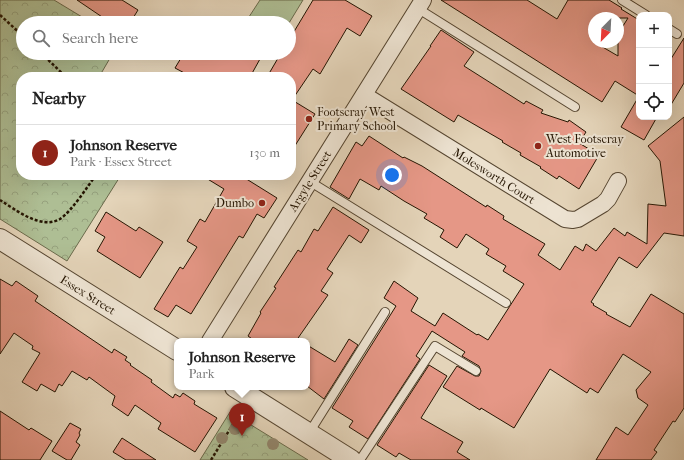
<!DOCTYPE html>
<html lang="en">
<head>
<meta charset="utf-8">
<style>
	:root { --surface:#fff; --page:#f2f2f2; --text:#222; --muted:#767676; --line:#e0e0e0; --accent:#8f2418 }
	body { margin:0; font-family:"IM FELL French Canon",serif; background:var(--page); color:var(--text) }
	.controls { position:absolute; right:12px; top:12px; display:grid; overflow:hidden; border-radius:8px; box-shadow:0 4px 16px #0002 }
	.controls button { width:36px; height:36px; display:grid; place-items:center; padding:0; border:0; border-bottom:1px solid var(--line); background:var(--surface); color:var(--text); font:20px sans-serif }
	.compass { position:absolute; left:588px; top:12px; width:36px; height:36px; border-radius:50%; background:var(--surface); box-shadow:0 4px 16px #0002; rotate:204deg }
	.you { position:absolute; left:392px; top:175px; width:14px; height:14px; margin:-10px; border:3px solid #fff; border-radius:50%; background:#1a73e8; box-shadow:0 0 0 6px #1a73e833 }
	.badge { display:grid; place-items:center; width:26px; height:26px; border-radius:50%; background:var(--accent); color:#fff; font-size:13px; font-weight:700 }
	.pin { position:absolute; translate:-50% -33px; filter:drop-shadow(0 1px 2px #0008) }
	.pin::after { content:''; position:absolute; top:21px; width:14px; height:12px; background:inherit; clip-path:polygon(0 0,100% 0,50% 100%) }
	.popup { position:absolute; left:174px; top:338px; width:136px; height:52px; box-sizing:border-box; display:grid; place-content:center; border-radius:8px; background:var(--surface); filter:drop-shadow(0 1px 3px #0005); font-size:13px; white-space:nowrap; color:var(--muted) }
	.popup b { font-size:15px; color:var(--text) }
	.popup::after { content:''; position:absolute; left:50%; top:100%; margin-left:-8px; border:8px solid transparent; border-top-color:var(--surface) }
	.list { margin:0; padding:0; list-style:none }
	h2 { display:flex; justify-content:space-between; align-items:center; height:52px; margin:0; padding:0 16px; font-size:17px }
	h2 small { font-size:13px; font-weight:400; color:var(--muted) }
	.list li { display:grid; grid-template-columns:26px 1fr auto; gap:12px; align-items:center; box-sizing:border-box; height:56px; padding:0 16px; border-top:1px solid var(--line) }
	.list b { display:block; font-size:15px; white-space:nowrap }
	.list p { margin:0; font-size:13px; white-space:nowrap; color:var(--muted) }
	.list em { font-size:13px; font-style:normal; color:var(--muted) }
	.icon { flex:none; width:22px; height:22px; fill:none; stroke:currentColor; stroke-width:2; stroke-linecap:round; stroke-linejoin:round }
	.map { position:relative; flex:none; width:684px; height:460px; overflow:hidden }
	.search { position:absolute; background:var(--surface); box-shadow:0 4px 16px #0002; left:16px; top:16px; width:280px; height:44px; display:flex; align-items:center; gap:10px; box-sizing:border-box; padding:0 14px; border-radius:22px; color:var(--muted); font-size:15px }
	.panel { position:absolute; background:var(--surface); box-shadow:0 4px 16px #0002; left:16px; top:72px; width:280px; height:108px; border-radius:16px }
	.map>svg:first-child { display:block }
	.park { fill:url(#park-crowns); stroke:#6a6a4b }
	.pitch { fill:#aebe94; stroke:#6a6a4b }
	.building { fill:#e59786; stroke:#251502; fill-rule:evenodd }
	.lines { fill:none; stroke-linecap:round; stroke-linejoin:round }
	.service-casing { stroke:#554530; stroke-width:10 }
	.minor-casing { stroke:#554530; stroke-width:18 }
	.tertiary-casing { stroke:#554530; stroke-width:22 }
	.path { stroke:#251502; stroke-width:2.5; stroke-dasharray:3 2; stroke-linecap:butt }
	.service { stroke:#ede3d2; stroke-width:8 }
	.minor { stroke:#ede3d2; stroke-width:16 }
	.tertiary { stroke:#ede3d2; stroke-width:20 }
	.tree { fill:#92876d }
	.poi-dot { fill:#8f2418; stroke:#ede3d2; stroke-width:1.5 }
	.labels { text-anchor:middle; dominant-baseline:central; stroke-width:4; stroke-linejoin:round; paint-order:stroke }
	.poi-label { font-size:12px; fill:#251502; stroke:#ede3d2; text-anchor:start }
	.street-label { font-size:12px; fill:#251502; stroke:#ede3d2 }
</style>
</head>
<body>
<div class="map">
<svg width="684" height="460" viewBox="0 0 684 460">
	<defs>
		<pattern id="park-crowns" width="20" height="18" patternUnits="userSpaceOnUse"><rect width="20" height="18" fill="#aebe94"/><path d="M2 6a3 3 0 1 1 6 0M12 15a3 3 0 1 1 6 0" fill="none" stroke="#96a27e"/></pattern>
	</defs>
	<rect width="100%" height="100%" fill="#e4d4b9"/>
	<filter id="stains"><feTurbulence type="fractalNoise" baseFrequency=".005" numOctaves="4"/><feColorMatrix values="0 0 0 0 .2 0 0 0 0 .09 0 0 0 0 .02 0 0 0 .5 -.17"/></filter>
	<radialGradient id="worn" r=".72"><stop offset=".6" stop-color="#630" stop-opacity="0"/><stop offset="1" stop-color="#630" stop-opacity=".3"/></radialGradient>
	<g class="park">
		<path d="M0,0H54L92,23H23V53H113L99,77H21V175H121L67,261L0,219Z"/>
		<path d="M230,412L308,460H200Z"/>
	</g>
	<path class="pitch" d="M260,0H303L289,23H245Z"/>
	<g class="building">
		<path d="M77,0H122L138,10L130,23H111Z"/>
		<path d="M313,0H345L372,16L360,36L347,28L320,74L313,69L292,100L315,114L291,152V77H267L281,53H289V40Z"/>
		<path d="M441,0H527L557,19L568,0H609L622,8L621,9L639,20V117H657L644,140L621,127L639,96L615,81L602,102ZM594,18H628L618,34V56L594,42Z"/>
		<path d="M441,30L474,52L464,66L524,104L526,101L543,110L541,113L568,122L569,120L586,132L579,143L599,155L579,189L559,176L557,179L540,168L541,167L520,155L521,153L502,142L503,141L458,115L454,122L401,89L431,46H430Z"/>
		<path d="M684,38V83L669,108V62Z"/>
		<path d="M184,53H249L260,59L250,77H192L175,68Z"/>
		<path d="M684,117V236L664,233L637,268L619,257L591,302L594,304L593,305L607,313L606,314L630,327L651,294L684,314V408L675,422L673,421L654,450L657,452L651,460H596L616,427L628,435L648,405L638,398L636,390L651,372L623,354L598,393L590,388L587,393L550,369L514,428L481,408L480,410L443,387L457,366L475,376H479L481,371L479,366L462,356L465,352L432,331L416,356L420,359L368,439L349,427L353,421L332,408L396,306L384,298L394,281L418,298L411,311L435,326L443,313L477,335L478,334L488,340L524,284L503,271L506,266L486,254L489,249L466,234L457,248L440,237L444,230L424,218L427,214L404,201L381,186L379,190L360,179L349,199L330,187L356,142L362,146L369,136L403,158L404,157L422,166L486,207L487,205L504,216L503,219L545,244L538,255L560,270L575,246L583,251L586,244L596,251L614,228L625,236L627,232L647,244L648,204L666,206L660,161L648,146Z"/>
		<path d="M201,175H240L277,198L264,218L257,214L243,238L239,236L191,314L176,305L168,317L154,309L180,267L183,269L197,247L187,241L200,219L205,222L224,189Z"/>
		<path d="M333,207L369,230L361,243L349,235L327,269L333,273L321,291L328,295L296,341H255L248,336L261,313L260,312L276,288L274,287L298,250L301,252L314,229L318,231Z"/>
		<path d="M106,212L136,231L139,227L163,242L140,278L97,251L105,237L95,231Z"/>
		<path d="M0,279L12,286L16,281L38,296L35,301L112,353L114,349L127,357L125,360L131,364L130,365L152,380L151,382L173,398L175,394L180,397L183,393L195,401L194,404L217,418L195,452L158,429L161,423L135,405L128,416L112,405L115,396L89,377L87,380L72,371L62,386L59,384L55,392L41,384L37,391L22,382L40,353L32,349L33,346L14,333L0,354Z"/>
		<path d="M349,339L358,345L324,399L307,386V345L335,362Z"/>
		<path d="M429,365L447,376L421,418L463,442L457,452L470,460H411L399,453L396,457L377,445Z"/>
		<path d="M0,411L29,430L31,428L52,441L40,460H0Z"/>
		<path d="M70,423L81,429L79,433L80,435L76,442L80,445L71,460H67L52,451Z"/>
		<path d="M122,438L156,460H126L113,452Z"/>
	</g>
	<g class="lines">
		<g class="service-casing">
			<g id="service">
				<path d="M622,0L646,15"/>
				<path d="M417,8L575,107"/>
				<path d="M669,29L677,34"/>
				<path d="M309,181L506,303"/>
				<path d="M309,433L385,312"/>
				<path d="M360,460L435,346L476,371"/>
			</g>
		</g>
		<g class="minor-casing">
			<g id="minor">
				<path d="M364,95L565,219L573,220L578,219L603,204L608,199L618,181"/>
				<path d="M210,341L423,0"/>
			</g>
		</g>
		<g class="tertiary-casing">
			<g id="tertiary">
				<path d="M0,239L177,350"/>
				<path d="M235,387L351,460"/>
			</g>
		</g>
		<g class="path">
			<path d="M0,15L23,36"/>
			<path d="M41,53L66,77"/>
			<path d="M0,200C16,210 41,230 60,219C72,211 87,187 96,175"/>
			<path d="M211,460L238,416L242,419L245,414"/>
		</g>
		<use href="#service" class="service"/>
		<use href="#minor" class="minor"/>
		<use href="#tertiary" class="tertiary"/>
	</g>
	<g class="tree">
		<circle cx="235" cy="429" r="6"/>
		<circle cx="222" cy="438" r="6"/>
		<circle cx="273" cy="444" r="6"/>
	</g>
	<g class="poi-dot">
		<circle cx="309" cy="119" r="4"/>
		<circle cx="538" cy="146" r="4"/>
		<circle cx="262" cy="203" r="4"/>
	</g>
	<g class="labels">
		<g class="poi-label">
			<text x="317" y="112">Footscray West<tspan x="317" dy="14">Primary School</tspan></text>
			<text x="546" y="139">West Footscray<tspan x="546" dy="14">Automotive</tspan></text>
			<text x="254" y="203" text-anchor="end">Dumbo</text>
		</g>
		<g class="street-label">
			<text transform="translate(494 176) rotate(32)">Molesworth Court</text>
			<text transform="translate(310 181) rotate(-58)">Argyle Street</text>
			<text transform="translate(88 295) rotate(32)">Essex Street</text>
		</g>
	</g>
	<rect width="100%" height="100%" filter="url(#stains)"/>
	<rect width="100%" height="100%" fill="url(#worn)"/>
</svg>
<div class="controls">
<button>+</button>
<button>−</button>
<button><svg class="icon" aria-label="locate" viewBox="0 0 24 24"><circle cx="12" cy="12" r="6"/><path d="M12 2v4M12 18v4M2 12h4M18 12h4"/></svg></button>
</div>
<svg class="compass" viewBox="-18 -18 36 36"><path d="M0-13l5 13h-10z" fill="#e53935"/><path d="M0 13l5-13h-10z" fill="#767676"/></svg>
<div class="you"></div>
<div class="pin badge" style="left:242px;top:436px">1</div>
<div class="popup"><b>Johnson Reserve</b>Park</div>
<div class="search"><svg class="icon" aria-label="search" viewBox="0 0 24 24"><circle cx="10" cy="10" r="6"/><path d="M15 15l6 6"/></svg>Search here</div>
<section class="panel">
<h2>Nearby<small></small></h2>
<ul class="list">
<li><span class="badge">1</span><div><b>Johnson Reserve</b><p>Park · Essex Street</p></div><em>130 m</em></li>
</ul>
</section>
</div>
</body>
</html>
